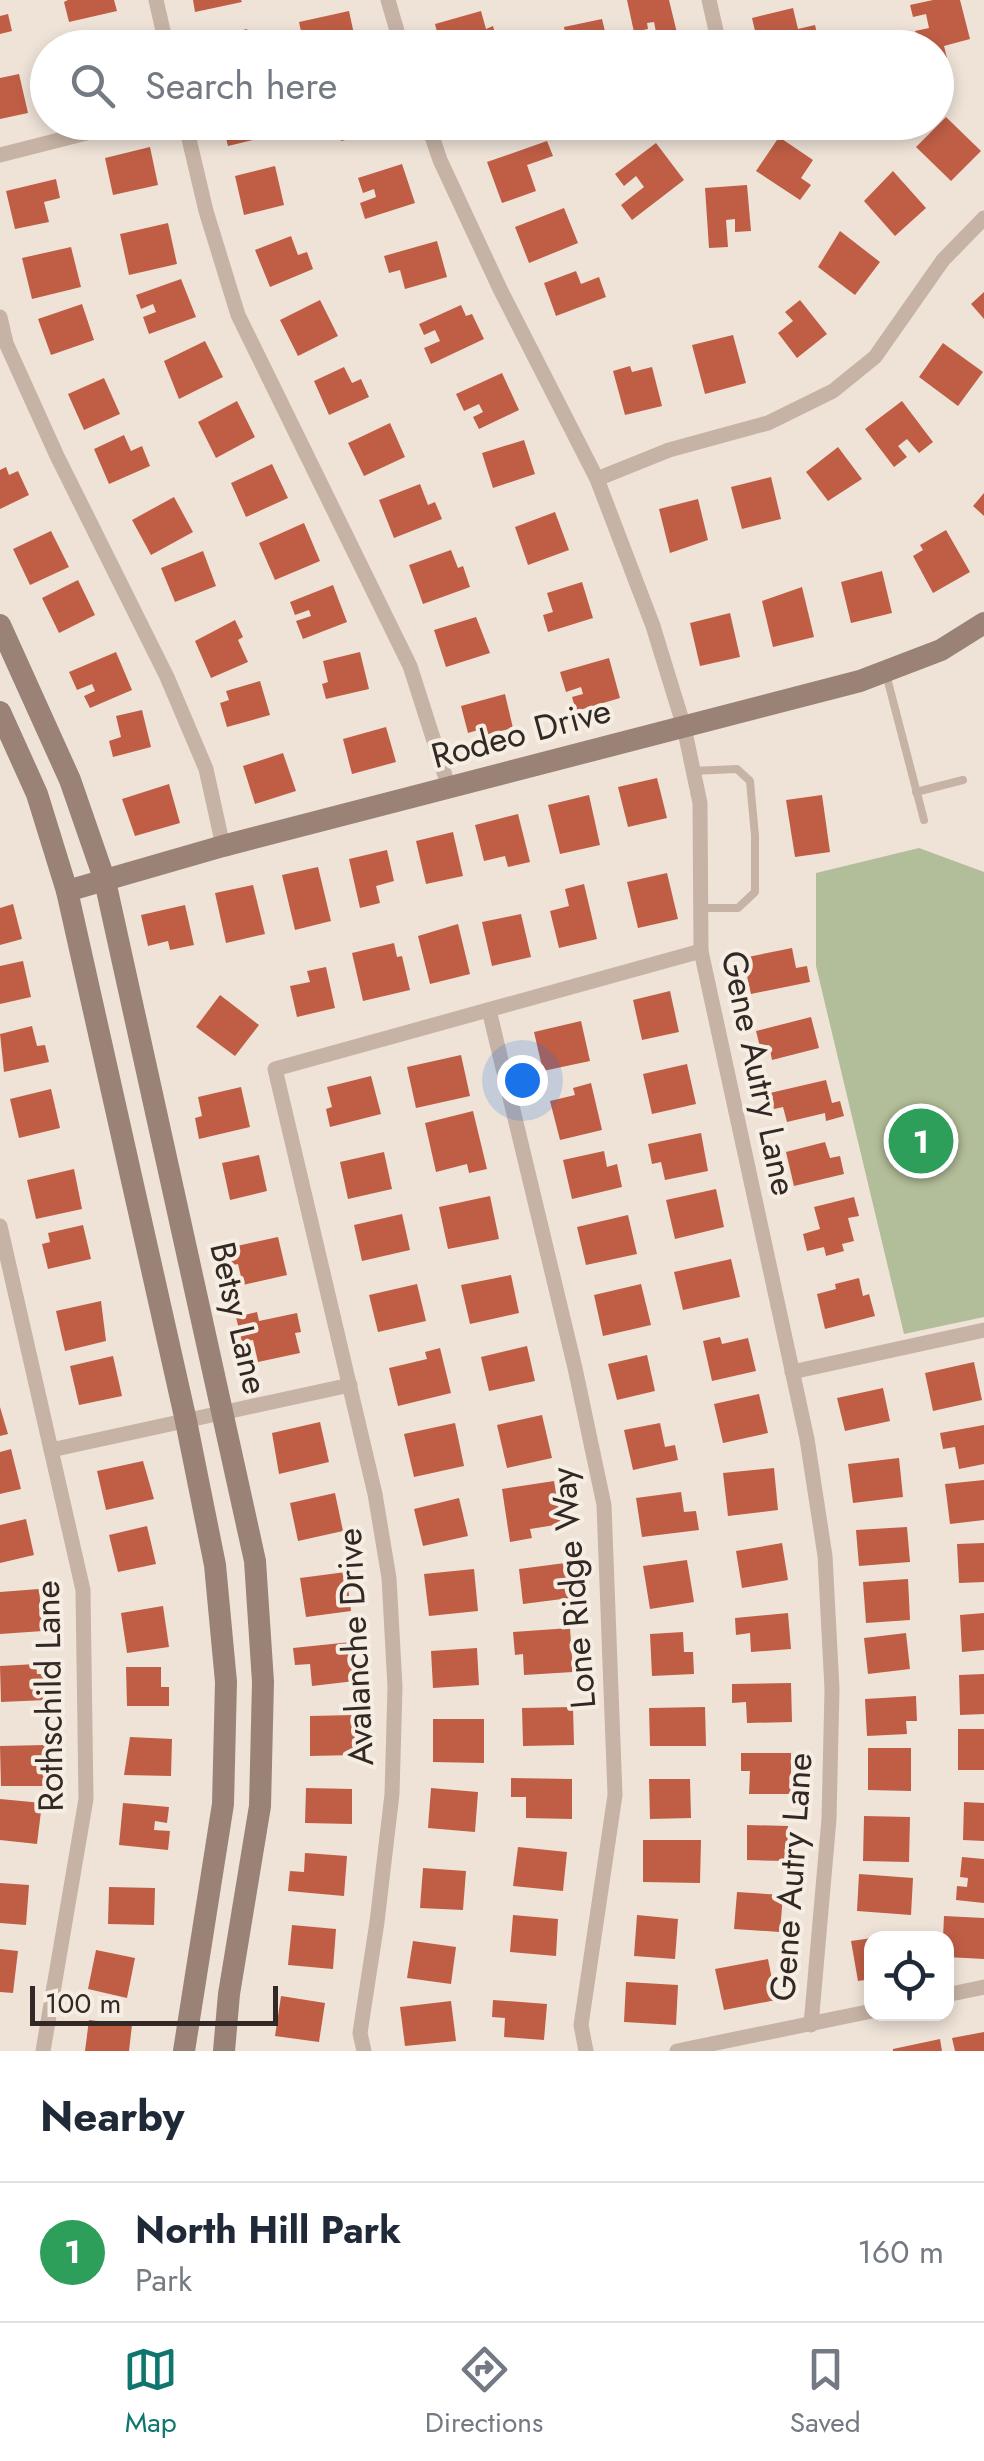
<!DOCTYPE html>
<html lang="en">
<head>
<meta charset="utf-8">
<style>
	:root { --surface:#fff; --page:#f2f2f3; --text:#1f2937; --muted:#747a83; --line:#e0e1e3; --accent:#0f766e }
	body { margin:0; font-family:Jost,sans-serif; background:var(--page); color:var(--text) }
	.controls { position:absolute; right:30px; bottom:30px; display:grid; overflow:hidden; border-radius:20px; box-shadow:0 5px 15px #0003 }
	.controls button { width:90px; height:90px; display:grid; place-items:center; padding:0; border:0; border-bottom:2px solid var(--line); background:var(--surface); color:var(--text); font:50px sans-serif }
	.scale { position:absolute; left:30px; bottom:25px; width:248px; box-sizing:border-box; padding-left:10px; border:5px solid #322926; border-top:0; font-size:28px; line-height:35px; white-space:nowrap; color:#322926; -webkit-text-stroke:8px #f7eee3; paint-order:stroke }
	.you { position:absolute; left:522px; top:1080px; width:35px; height:35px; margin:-25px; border:8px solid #fff; border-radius:50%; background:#1a73e8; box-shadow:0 0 0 15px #1a73e833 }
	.badge { display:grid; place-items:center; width:65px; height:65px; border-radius:50%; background:var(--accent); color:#fff; font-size:32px; font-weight:700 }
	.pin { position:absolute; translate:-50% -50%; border:5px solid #fff; box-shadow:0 2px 10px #0006 }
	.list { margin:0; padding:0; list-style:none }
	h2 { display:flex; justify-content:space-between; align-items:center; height:130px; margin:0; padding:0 40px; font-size:42px }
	h2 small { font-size:32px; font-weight:400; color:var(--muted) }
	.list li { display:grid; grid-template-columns:65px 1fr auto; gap:30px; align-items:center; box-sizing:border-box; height:140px; padding:0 40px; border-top:2px solid var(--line) }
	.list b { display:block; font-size:38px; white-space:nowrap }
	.list p { margin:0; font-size:32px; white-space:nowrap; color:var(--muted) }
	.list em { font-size:32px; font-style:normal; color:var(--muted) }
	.icon { flex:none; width:55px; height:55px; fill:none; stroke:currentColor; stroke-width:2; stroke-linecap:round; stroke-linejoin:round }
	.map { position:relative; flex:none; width:984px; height:2051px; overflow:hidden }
	.search { position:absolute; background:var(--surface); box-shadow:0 5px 15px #0003; left:30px; right:30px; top:30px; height:110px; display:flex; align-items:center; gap:25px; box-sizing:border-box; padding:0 35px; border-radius:55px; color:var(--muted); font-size:38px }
	.sheet { height:270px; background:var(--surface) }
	nav { display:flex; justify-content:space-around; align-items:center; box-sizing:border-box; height:140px; border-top:2px solid var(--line); background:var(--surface); font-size:28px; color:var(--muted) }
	nav a { display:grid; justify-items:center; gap:5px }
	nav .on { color:var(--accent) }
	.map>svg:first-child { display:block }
	.green { fill:#b2bd99 }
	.building { fill:#bf5e45 }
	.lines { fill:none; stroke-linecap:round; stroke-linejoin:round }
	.lane { stroke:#c6b3a5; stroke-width:8 }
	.street { stroke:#c6b3a5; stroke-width:15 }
	.secondary { stroke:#9a8276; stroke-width:22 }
	.labels { text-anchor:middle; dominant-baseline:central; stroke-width:8; stroke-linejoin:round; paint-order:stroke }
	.street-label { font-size:35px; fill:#322926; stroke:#f7eee3 }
</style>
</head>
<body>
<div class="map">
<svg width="984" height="2051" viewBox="0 0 984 2051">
	<rect width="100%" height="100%" fill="#efe3d8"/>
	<path class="green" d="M919,848L984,872V1317L904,1334L816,966V873Z"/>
	<g class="building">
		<path d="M68,0H114L117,11L69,22L64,2Z"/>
		<path d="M193,0H241L242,2L195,12Z"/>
		<path d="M627,0H669L677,33L657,37L654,22L647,23L648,29L634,32Z"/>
		<path d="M933,0H960L970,39L944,46L947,58L936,60V48H919L915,31L929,28L926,14L913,17L910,5Z"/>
		<path d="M793,8L798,29L815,25L819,42L797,48H759L752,18Z"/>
		<path d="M349,11L357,48H319L316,33L302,36L299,22Z"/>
		<path d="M481,11L486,29L493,26L499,48H441L435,24Z"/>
		<path d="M8,14L12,31L0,34V16Z"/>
		<path d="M602,19L609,48H568L564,27Z"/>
		<path d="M247,29L251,48H204L202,40Z"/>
		<path d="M123,38L126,48H91L90,46Z"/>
		<path d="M19,74L28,113L0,119V78Z"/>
		<path d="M946,117L981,151L951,181L916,147Z"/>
		<path d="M222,122H267L270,136L228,146Z"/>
		<path d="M347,122H385L387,130L341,141L338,127Z"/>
		<path d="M469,122H507L509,128L474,138Z"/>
		<path d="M779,137L813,160L801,178L811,185L800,200L756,171Z"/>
		<path d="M547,141L553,156L527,165L536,191L502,203L487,162Z"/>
		<path d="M656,143L684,180L632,220L621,205L644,187L636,176L624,186L615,174Z"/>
		<path d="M150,147L158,185L113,195L105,158Z"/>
		<path d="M402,164L415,203L365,219L360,203L376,197L374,189L363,193L358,178Z"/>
		<path d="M275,166L284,205L244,215L235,176Z"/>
		<path d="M893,171L926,208L895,236L864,201Z"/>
		<path d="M56,179L60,198L44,202L49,222L15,229L6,191Z"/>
		<path d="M747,185L751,231L735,232V219L726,220L728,247L709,248L705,188Z"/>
		<path d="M564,208L578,243L529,263L515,227Z"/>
		<path d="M168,223L177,264L129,275L120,234Z"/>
		<path d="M840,231L880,262L855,295L818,267Z"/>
		<path d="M291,236L298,255L307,252L313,269L270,287L255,250Z"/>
		<path d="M437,241L447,277L405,289L400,270L389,273L384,256Z"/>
		<path d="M71,247L81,287L32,299L22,258Z"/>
		<path d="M576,271L581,284L599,277L606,297L556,316L544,283Z"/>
		<path d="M181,279L196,317L149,334L143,317L156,312L153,304L141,309L136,295Z"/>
		<path d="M984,292V319L971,304Z"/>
		<path d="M320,300L338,336L298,356L280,320Z"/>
		<path d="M800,300L827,334L797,358L778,333L793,321L785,312Z"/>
		<path d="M82,304L94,340L51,355L38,319Z"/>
		<path d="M461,305L466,316L472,314L484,339L431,364L424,348L440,341L435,330L424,335L419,324Z"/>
		<path d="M733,335L746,383L705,394L692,345Z"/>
		<path d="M205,341L223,377L179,399L164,361Z"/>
		<path d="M943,343L983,372L958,406L919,377Z"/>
		<path d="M630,366L632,372L652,367L662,406L625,415L613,371Z"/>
		<path d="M344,367L352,383L361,379L369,397L329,415L314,381Z"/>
		<path d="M502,373L519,410L479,429L473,417L483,412L479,404L464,411L456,394Z"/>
		<path d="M104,378L120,414L84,430L68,394Z"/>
		<path d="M237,401L255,437L216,458L198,422Z"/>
		<path d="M902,401L933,442L919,453L907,439L898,446L907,457L894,467L865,429Z"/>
		<path d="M390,423L405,457L364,476L348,443Z"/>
		<path d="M124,435L131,451L142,446L150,466L109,484L94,449Z"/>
		<path d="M524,440L535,474L493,488L482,453Z"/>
		<path d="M838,447L862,479L828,501L806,472Z"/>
		<path d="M272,464L288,498L246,517L231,483Z"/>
		<path d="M6,467L9,475L18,471L29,495L0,509V470Z"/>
		<path d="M771,477L781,519L742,529L731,487Z"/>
		<path d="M420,484L428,505L435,502L442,519L394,538L379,500Z"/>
		<path d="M984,493V516L973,506Z"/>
		<path d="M174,497L193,532L151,555L132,520Z"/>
		<path d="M698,499L708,540L670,553L659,509Z"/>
		<path d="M555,512L569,550L528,565L515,527Z"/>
		<path d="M304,523L320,561L275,580L259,543Z"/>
		<path d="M946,530L970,572L933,593L913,556L923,550L920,545Z"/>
		<path d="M51,531L69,567L30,585L13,549Z"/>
		<path d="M451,550L458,568L463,566L470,587L423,604L409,565Z"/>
		<path d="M203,551L216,586L175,602L161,568Z"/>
		<path d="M882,571L892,613L851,623L841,582Z"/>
		<path d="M78,580L95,615L59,633L42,598Z"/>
		<path d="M582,582L593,618L548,632L543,615L553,612L547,593Z"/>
		<path d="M333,585L347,622L303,639L296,621L311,616L309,610L295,615L290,602Z"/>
		<path d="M802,587L814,637L773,647L762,601Z"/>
		<path d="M730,613L740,657L700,666L690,623Z"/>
		<path d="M476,617L490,653L446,667L434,630Z"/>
		<path d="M235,620L243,637L238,640L248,662L211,678L195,641Z"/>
		<path d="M116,652L132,690L90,708L84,696L95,691L92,684L77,690L69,672Z"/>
		<path d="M360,652L369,689L326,699L322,684L328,682L323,661Z"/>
		<path d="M609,658L620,698L576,711L572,697L583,694L581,687L566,692L560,672Z"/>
		<path d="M260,681L270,715L227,727L220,703L229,700L226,691Z"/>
		<path d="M505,694L513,728L480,736L478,730L468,733L461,706Z"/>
		<path d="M142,710L151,747L113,757L109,741L121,737L116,716Z"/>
		<path d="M386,727L396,762L352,774L343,739Z"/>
		<path d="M283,753L296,791L255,804L243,766Z"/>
		<path d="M657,778L667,818L628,827L618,787Z"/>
		<path d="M169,784L180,823L135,836L122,799Z"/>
		<path d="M589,795L600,845L560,854L548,805Z"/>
		<path d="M822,795L830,852L795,857L786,800Z"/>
		<path d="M518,814L530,862L508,867L505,856L484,861L475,825Z"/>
		<path d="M453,832L463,876L426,884L416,841Z"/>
		<path d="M387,850L394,881L376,886L380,903L360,908L349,859Z"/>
		<path d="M318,867L331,921L295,930L282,875Z"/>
		<path d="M667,873L678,919L638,928L627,882Z"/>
		<path d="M584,884L597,939L559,948L550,911L569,906L565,889Z"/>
		<path d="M253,885L265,934L226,943L215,893Z"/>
		<path d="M13,904L22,939L0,945V908Z"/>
		<path d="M185,905L194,945L170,950L168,941L148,946L141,915Z"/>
		<path d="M521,914L531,957L492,966L482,922Z"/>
		<path d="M458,924L470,974L430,984L418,936Z"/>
		<path d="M394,943L397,957L402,956L410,990L363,1001L352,953Z"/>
		<path d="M792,948L796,968L807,966L810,982L751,994L743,958Z"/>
		<path d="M23,961L31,997L0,1004V966Z"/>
		<path d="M326,967L335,1008L297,1017L290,986L310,982L307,971Z"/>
		<path d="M670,991L679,1032L642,1040L633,1000Z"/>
		<path d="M220,995L259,1025L235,1056L196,1027Z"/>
		<path d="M811,1017L819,1048L772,1060L769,1045L760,1047L756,1031Z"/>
		<path d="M581,1021L590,1061L543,1071L534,1032Z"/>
		<path d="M32,1026L37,1046L45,1045L49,1062L4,1072L0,1034Z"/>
		<path d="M461,1055L470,1096L416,1108L407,1067Z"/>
		<path d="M687,1064L696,1104L652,1114L643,1074Z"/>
		<path d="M371,1076L381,1114L330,1127L326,1109L332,1107L327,1087Z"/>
		<path d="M826,1080L832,1103L840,1101L844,1116L826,1121L825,1113L787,1122L783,1107L774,1109L770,1093Z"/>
		<path d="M591,1083L602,1130L560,1140L550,1101L575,1095L573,1088Z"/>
		<path d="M241,1087L250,1127L199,1139L195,1118L202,1116L198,1097Z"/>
		<path d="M51,1089L60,1128L19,1138L10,1099Z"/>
		<path d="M473,1111L487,1169L469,1173L467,1164L436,1172L425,1123Z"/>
		<path d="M701,1133L708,1171L665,1180L661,1162L652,1164L648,1144Z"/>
		<path d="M825,1142L830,1158L840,1156L844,1174L794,1186L786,1152Z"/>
		<path d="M604,1151L607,1167L617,1164L622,1187L572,1199L563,1160Z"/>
		<path d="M384,1152L392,1189L348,1199L340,1162Z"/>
		<path d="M259,1155L267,1191L230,1200L222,1163Z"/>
		<path d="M74,1169L82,1209L36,1219L27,1180Z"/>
		<path d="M716,1189L724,1227L675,1239L666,1200Z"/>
		<path d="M490,1196L499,1239L448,1249L439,1207Z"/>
		<path d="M854,1197L859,1216L848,1218L854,1241L842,1244L844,1251L826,1256L824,1247L807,1251L803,1234L820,1229L814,1207Z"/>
		<path d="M402,1214L410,1250L362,1261L354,1225Z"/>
		<path d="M628,1215L637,1254L586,1265L577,1227Z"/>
		<path d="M83,1225L91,1259L48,1269L42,1244L50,1242L48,1233Z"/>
		<path d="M278,1237L287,1275L243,1285L238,1264L223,1267L219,1250Z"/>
		<path d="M731,1259L740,1297L683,1310L674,1272Z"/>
		<path d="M511,1275L519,1313L470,1324L461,1285Z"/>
		<path d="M859,1278L863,1296L869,1294L875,1316L825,1329L817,1294L836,1289L835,1284Z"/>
		<path d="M417,1284L426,1321L378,1332L369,1295Z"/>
		<path d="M641,1284L651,1325L603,1336L594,1295Z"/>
		<path d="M101,1301L106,1341L65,1351L56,1311Z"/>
		<path d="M257,1312L259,1321L297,1313L301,1332L295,1333L300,1353L258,1362L253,1340L242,1342L236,1317Z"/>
		<path d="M720,1337L722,1344L748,1338L756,1371L712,1381L703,1341Z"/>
		<path d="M527,1346L535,1381L489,1391L481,1357Z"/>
		<path d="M440,1348L451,1393L398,1406L389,1368L427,1359L425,1352Z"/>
		<path d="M647,1355L655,1391L617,1400L608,1364Z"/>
		<path d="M113,1356L122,1396L79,1405L70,1366Z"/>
		<path d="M974,1362L982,1400L933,1411L925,1373Z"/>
		<path d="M883,1388L890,1421L845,1431L837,1398Z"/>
		<path d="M759,1394L768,1433L723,1443L714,1404Z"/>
		<path d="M0,1407L8,1434L0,1436Z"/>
		<path d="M542,1415L552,1458L507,1468L497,1425Z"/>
		<path d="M320,1422L329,1462L279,1474L272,1433Z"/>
		<path d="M455,1423L464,1466L414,1477L404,1434Z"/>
		<path d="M660,1423L665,1447L675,1445L678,1460L633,1470L624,1430Z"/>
		<path d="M984,1425V1464L959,1469L955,1447L943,1449L940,1433Z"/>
		<path d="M11,1449L21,1489L0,1494V1452Z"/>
		<path d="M899,1458L903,1497L853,1503L848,1464Z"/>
		<path d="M143,1461L154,1499L106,1510L97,1471Z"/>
		<path d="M774,1468L778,1510L728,1516L723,1473Z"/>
		<path d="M984,1480V1520L950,1524L945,1484Z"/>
		<path d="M554,1481L561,1524L530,1529L532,1538L510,1542L502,1489Z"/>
		<path d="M681,1492L684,1512L696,1511L699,1530L642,1537L636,1498Z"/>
		<path d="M335,1493L343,1531L298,1541L290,1503Z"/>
		<path d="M459,1498L468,1536L423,1546L414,1509Z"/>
		<path d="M26,1519L34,1555L0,1563V1525Z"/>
		<path d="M147,1526L156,1564L118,1572L109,1535Z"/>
		<path d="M907,1527L910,1562L859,1566L856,1530Z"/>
		<path d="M782,1543L788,1580L742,1588L736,1551Z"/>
		<path d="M984,1543V1582L959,1583L957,1544Z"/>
		<path d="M687,1560L694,1602L650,1609L643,1566Z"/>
		<path d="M565,1563L570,1598L523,1604L519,1569Z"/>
		<path d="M474,1569L478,1611L429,1616L424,1574Z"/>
		<path d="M346,1572L351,1611L306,1617L300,1578Z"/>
		<path d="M908,1579L910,1620L866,1623L863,1582Z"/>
		<path d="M39,1589L43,1631L0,1634V1592Z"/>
		<path d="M163,1606L169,1647L127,1653L121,1613Z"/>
		<path d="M788,1613L791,1649L751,1652L750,1633L736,1635L735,1618Z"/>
		<path d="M984,1613V1650L962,1652L960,1615Z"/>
		<path d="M570,1628L573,1672L524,1675L523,1654L515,1655L513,1632Z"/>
		<path d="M683,1632L684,1652H693L694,1674L652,1676L650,1634Z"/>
		<path d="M906,1633L910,1669L868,1674L864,1638Z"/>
		<path d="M351,1642L355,1681L312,1686L310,1664L295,1665L293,1648Z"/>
		<path d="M477,1648L479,1685L433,1688L431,1651Z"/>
		<path d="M36,1664L37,1674H45L46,1700L1,1702L0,1666Z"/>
		<path d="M126,1667H161V1687H169V1706H127Z"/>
		<path d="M984,1674V1714L960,1715L959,1675Z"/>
		<path d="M791,1683L792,1722L747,1723L746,1702L732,1703V1684Z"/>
		<path d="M916,1696L917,1721H906L907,1734L867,1736L865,1699Z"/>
		<path d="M573,1707L574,1745L523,1746L522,1708Z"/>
		<path d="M705,1707L706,1746H650L649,1708Z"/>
		<path d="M355,1715V1755L310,1756V1716Z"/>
		<path d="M433,1719H484V1763L433,1762Z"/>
		<rect x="958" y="1729" width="26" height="41"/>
		<path d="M130,1737L172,1739L171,1776L124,1775Z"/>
		<path d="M45,1745V1786H1L0,1746Z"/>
		<path d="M868,1748H911V1791L868,1790Z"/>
		<path d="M741,1753H791V1794H749L750,1771H741Z"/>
		<path d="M511,1778L572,1779V1819L526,1818V1797H511Z"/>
		<path d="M649,1779H690L691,1818L650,1819Z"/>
		<path d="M306,1788L352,1789V1824L305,1823Z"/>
		<path d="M431,1788L478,1792L475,1832L428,1828Z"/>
		<path d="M0,1799L42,1803L37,1844L0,1840Z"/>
		<path d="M964,1802L984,1803V1841L963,1840Z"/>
		<path d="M123,1803L169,1807L167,1823L155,1821L154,1830L170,1831L168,1850L119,1845Z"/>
		<path d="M864,1816L910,1817L909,1862L863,1861Z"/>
		<path d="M747,1825L788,1826L787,1861L747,1860Z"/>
		<path d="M643,1840H701L700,1883L643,1882Z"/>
		<path d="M518,1847L567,1852L563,1891L513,1886Z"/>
		<path d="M305,1853L347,1856L344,1896L288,1891L290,1871L304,1872Z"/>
		<path d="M962,1857L984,1859V1903L956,1900L957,1886L967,1887L968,1878L960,1877Z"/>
		<path d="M423,1868L466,1871L463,1910L420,1908Z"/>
		<path d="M859,1874L913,1878L911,1915L857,1911Z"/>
		<path d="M0,1883L29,1885L26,1925L0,1923Z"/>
		<path d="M109,1887L155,1888L154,1925L108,1924Z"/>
		<path d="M737,1892L783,1895L780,1932L734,1929Z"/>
		<path d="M513,1915L558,1919L556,1956L510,1952Z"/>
		<path d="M637,1915L678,1919L675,1959L634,1956Z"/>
		<path d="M944,1916L984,1918V1959L946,1957V1938H943Z"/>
		<path d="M292,1925L336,1929L333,1969L288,1965Z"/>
		<path d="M872,1938V1979L858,1981L851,1941Z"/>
		<path d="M413,1941L456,1947L451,1984L407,1978Z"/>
		<path d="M0,1949L18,1951L13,1993L0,1992Z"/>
		<path d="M96,1950L135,1958L127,1998L88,1989Z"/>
		<path d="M768,1959L776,2000L724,2010L715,1969Z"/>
		<path d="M626,1982L678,1985L676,2025L624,2022Z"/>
		<path d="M281,1996L325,2003L319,2042L275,2036Z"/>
		<path d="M493,2000L547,2004L544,2040L504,2037L505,2018L492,2017Z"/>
		<path d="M451,2001L456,2041L405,2046L400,2007Z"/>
		<path d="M89,2020L132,2025L129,2051H85Z"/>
		<path d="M984,2032V2051H955L952,2038Z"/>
		<path d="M940,2039L942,2051H893V2049Z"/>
	</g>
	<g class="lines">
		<g class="lane">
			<path d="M886,674L924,820"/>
			<path d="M693,771L737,769L750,781L755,836V892L738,908H702"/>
			<path d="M916,792L963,780"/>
		</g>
		<g class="street">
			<path d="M156,0L167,48"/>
			<path d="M388,0L402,48"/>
			<path d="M709,0L720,48"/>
			<path d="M185,122L206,211L238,315L410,666L449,788"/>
			<path d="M427,122L440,160L500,289L597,479L653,626L684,727L700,803L701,951L807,1439L825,1556L832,1689L829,1819L811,2025"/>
			<path d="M0,155L130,122"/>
			<path d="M0,317L6,343L57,456L167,677L206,769L223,846"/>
			<path d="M597,479L669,450L768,423L833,391L875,357L943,260L984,218"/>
			<path d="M489,1010L575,1368L604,1505L615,1795L581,2025L586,2051"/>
			<path d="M0,1226L83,1590L86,1799L43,2051"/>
			<path d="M792,1372L984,1330"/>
			<path d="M51,1450L350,1385"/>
			<path d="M946,1995L984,1987"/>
			<path d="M364,2051L360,2033L377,1922L392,1794L395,1687L389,1578L375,1494L275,1069L701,951"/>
			<path d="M677,2051L872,2011"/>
		</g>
		<g class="secondary">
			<path d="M0,625L70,780L105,881L255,1561L263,1682L260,1806L229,1994L224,2051"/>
			<path d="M0,712L37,794L67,891L186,1421L215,1565L226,1682L223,1804L184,2051"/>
			<path d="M67,891L223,846L860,681L941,650L984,623"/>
		</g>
	</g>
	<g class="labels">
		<g class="street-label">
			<text transform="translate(521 733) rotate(-15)">Rodeo Drive</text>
			<text transform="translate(759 1073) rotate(78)">Gene Autry Lane</text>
			<text transform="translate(239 1318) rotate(77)">Betsy Lane</text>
			<text transform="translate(573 1588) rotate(-95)">Lone Ridge Way</text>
			<text transform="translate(355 1647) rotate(-93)">Avalanche Drive</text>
			<text transform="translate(49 1696) rotate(-91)">Rothschild Lane</text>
			<text transform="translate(791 1877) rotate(-86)">Gene Autry Lane</text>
		</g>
	</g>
</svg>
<div class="controls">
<button><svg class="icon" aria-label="locate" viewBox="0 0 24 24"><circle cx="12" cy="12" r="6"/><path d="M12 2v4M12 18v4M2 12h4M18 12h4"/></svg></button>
</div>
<div class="scale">100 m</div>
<div class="you"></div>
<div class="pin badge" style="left:921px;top:1141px;background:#2e9e5b">1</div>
<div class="search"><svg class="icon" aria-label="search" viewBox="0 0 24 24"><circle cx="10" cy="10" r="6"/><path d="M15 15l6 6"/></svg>Search here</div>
</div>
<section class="sheet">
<h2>Nearby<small></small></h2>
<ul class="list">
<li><span class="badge" style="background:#2e9e5b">1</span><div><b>North Hill Park</b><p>Park</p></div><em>160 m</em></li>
</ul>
</section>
<nav>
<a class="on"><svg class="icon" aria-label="map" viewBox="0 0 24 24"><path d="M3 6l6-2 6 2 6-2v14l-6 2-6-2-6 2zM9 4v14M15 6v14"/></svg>Map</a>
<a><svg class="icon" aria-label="directions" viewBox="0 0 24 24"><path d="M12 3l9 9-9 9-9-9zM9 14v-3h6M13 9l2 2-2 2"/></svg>Directions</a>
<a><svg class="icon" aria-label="saved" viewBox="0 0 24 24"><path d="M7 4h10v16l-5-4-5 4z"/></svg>Saved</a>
</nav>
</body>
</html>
